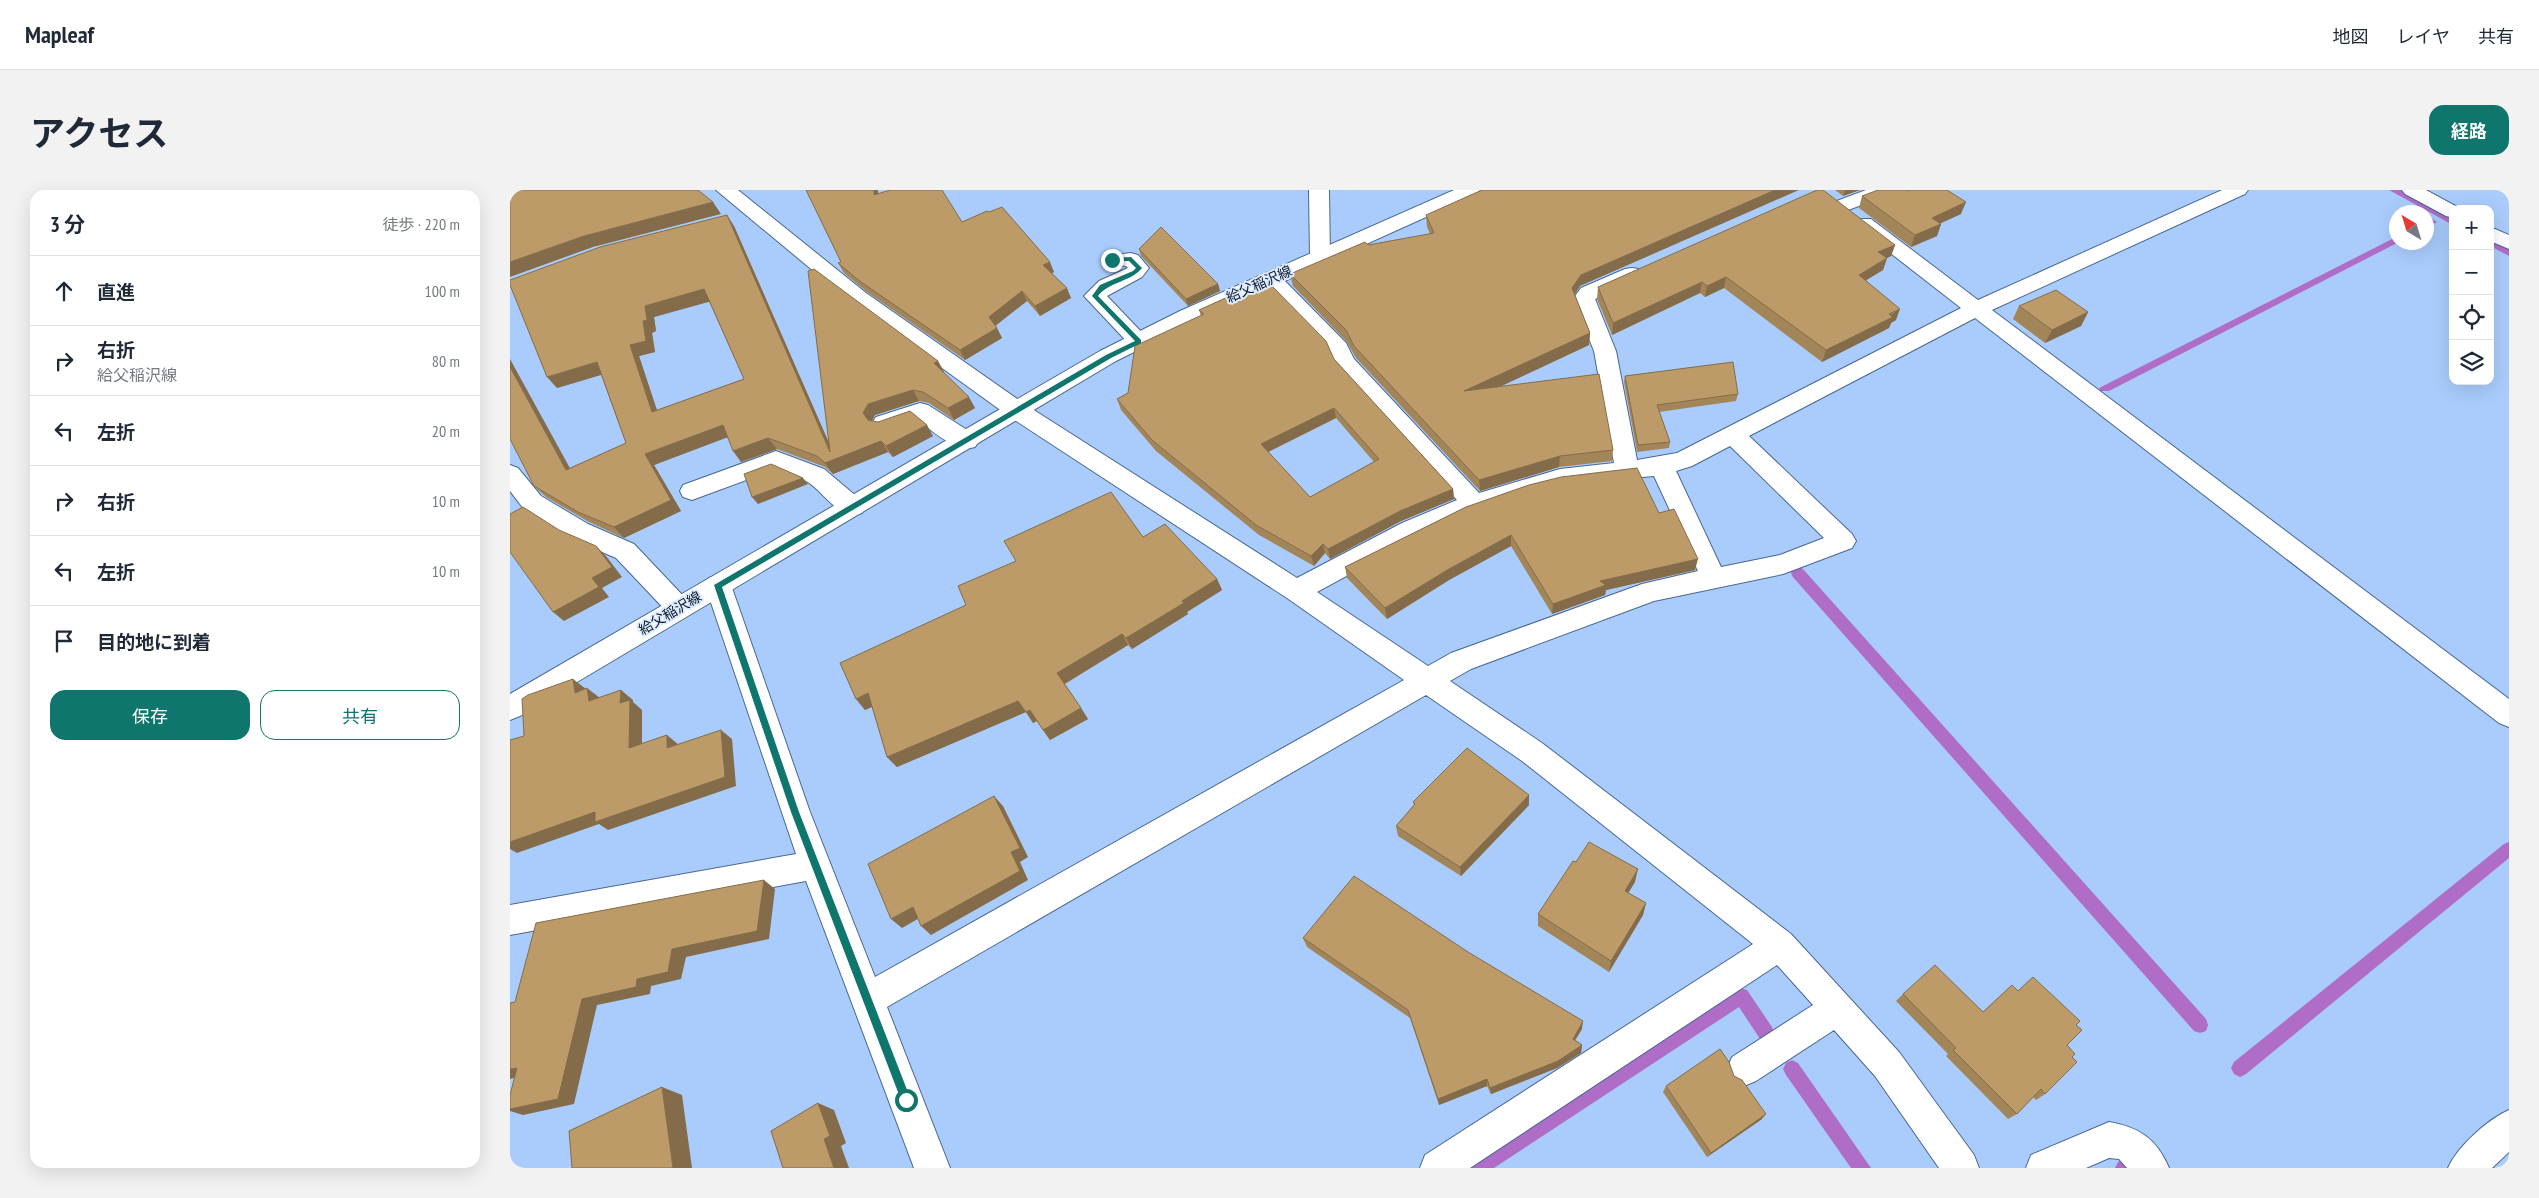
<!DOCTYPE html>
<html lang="ja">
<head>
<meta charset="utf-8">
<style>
	:root { --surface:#fff; --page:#f2f2f3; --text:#1f2937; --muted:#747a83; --line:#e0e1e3; --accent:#0f766e }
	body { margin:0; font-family:"PT Sans Narrow","Noto Sans JP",sans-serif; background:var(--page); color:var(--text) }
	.controls { position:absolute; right:15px; top:15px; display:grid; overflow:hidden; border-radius:10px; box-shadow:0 5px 20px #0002 }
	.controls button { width:45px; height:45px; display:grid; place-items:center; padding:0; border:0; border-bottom:1px solid var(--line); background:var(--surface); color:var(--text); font:25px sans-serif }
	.compass { position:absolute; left:1879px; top:15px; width:45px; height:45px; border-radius:50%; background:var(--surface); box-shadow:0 5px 20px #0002; rotate:322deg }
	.stop { position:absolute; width:15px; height:15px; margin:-11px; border:4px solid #0f766e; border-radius:50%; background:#fff }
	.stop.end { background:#0f766e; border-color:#fff; box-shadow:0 1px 5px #0008 }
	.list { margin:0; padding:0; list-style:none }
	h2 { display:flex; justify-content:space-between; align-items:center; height:65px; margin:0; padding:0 20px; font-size:21px }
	h2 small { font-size:16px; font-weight:400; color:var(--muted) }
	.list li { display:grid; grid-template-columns:32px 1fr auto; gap:15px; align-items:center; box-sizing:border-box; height:70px; padding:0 20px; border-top:1px solid var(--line) }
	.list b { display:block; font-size:19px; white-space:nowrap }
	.list p { margin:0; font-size:16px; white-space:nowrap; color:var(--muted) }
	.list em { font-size:16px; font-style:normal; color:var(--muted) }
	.actions { display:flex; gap:10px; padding:15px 20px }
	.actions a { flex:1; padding:11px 0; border:1px solid var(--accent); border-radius:15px; text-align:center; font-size:18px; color:var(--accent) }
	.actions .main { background:var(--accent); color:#fff }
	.icon { flex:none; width:28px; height:28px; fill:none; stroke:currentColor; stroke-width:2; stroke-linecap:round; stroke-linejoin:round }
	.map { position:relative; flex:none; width:1999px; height:978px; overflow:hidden; border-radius:15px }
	header { display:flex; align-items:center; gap:30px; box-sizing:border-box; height:70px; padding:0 25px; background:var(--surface); border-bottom:1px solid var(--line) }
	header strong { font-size:24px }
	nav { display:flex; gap:28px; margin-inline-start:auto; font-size:18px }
	.intro { display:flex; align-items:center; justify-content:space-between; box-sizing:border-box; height:120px; padding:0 30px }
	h1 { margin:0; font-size:35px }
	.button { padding:12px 22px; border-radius:15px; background:var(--accent); color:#fff; font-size:18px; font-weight:700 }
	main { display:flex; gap:30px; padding:0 30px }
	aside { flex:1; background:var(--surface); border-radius:15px; box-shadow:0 5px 20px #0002 }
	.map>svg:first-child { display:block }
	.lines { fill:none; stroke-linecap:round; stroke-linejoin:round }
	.stream { fill:#b06dc8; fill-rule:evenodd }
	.minor-casing { stroke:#486792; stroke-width:2 }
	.major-casing { stroke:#486792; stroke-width:2 }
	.minor { fill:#fff; fill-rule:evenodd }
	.major { fill:#fff; fill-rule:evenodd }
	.wall { fill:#a3855a; fill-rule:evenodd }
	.shaded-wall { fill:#846c4a }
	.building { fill:#bd9b69; stroke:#846c4a; fill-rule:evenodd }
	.route { fill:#0f766e }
	.labels { text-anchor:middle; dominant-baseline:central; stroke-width:4; stroke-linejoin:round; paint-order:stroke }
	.street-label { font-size:14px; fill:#0b1729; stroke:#ddebff }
</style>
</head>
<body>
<header>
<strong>Mapleaf</strong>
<nav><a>地図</a><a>レイヤ</a><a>共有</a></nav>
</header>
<div class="intro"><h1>アクセス</h1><a class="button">経路</a></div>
<main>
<aside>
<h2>3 分<small>徒歩 · 220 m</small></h2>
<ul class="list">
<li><svg class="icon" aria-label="ahead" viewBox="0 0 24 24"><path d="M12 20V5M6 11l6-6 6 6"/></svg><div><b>直進</b></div><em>100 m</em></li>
<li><svg class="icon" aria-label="right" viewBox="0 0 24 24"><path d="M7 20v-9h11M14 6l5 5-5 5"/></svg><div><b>右折</b><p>給父稲沢線</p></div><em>80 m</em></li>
<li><svg class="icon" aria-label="left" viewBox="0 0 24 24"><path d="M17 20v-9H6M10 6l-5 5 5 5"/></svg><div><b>左折</b></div><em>20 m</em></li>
<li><svg class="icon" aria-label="right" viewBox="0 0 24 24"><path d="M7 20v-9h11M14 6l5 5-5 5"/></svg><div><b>右折</b></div><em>10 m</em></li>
<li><svg class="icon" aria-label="left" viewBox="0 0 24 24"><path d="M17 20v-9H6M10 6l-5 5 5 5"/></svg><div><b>左折</b></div><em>10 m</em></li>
<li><svg class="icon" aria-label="arrive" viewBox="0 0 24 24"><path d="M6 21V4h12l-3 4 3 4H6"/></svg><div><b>目的地に到着</b></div></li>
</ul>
<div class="actions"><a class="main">保存</a><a>共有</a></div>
</aside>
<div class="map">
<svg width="1999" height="978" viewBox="0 0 1999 978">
	<rect width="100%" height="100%" fill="#a9ccfc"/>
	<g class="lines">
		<g class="stream">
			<path d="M1879,0H1891L1943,28V35Z"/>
			<path d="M1922,29L1927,32L1916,38V31Z"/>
			<path d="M1886,47V52H1889L1599,201H1591L1589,198Z"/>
			<path d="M1980,49L1999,59V66L1980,56Z"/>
			<path d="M1287,377L1292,378L1696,829L1698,835L1696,841L1690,843L1684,841L1282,386L1281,382Z"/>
			<path d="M1999,652V668L1736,884L1730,887L1724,884L1721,878L1724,872L1994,654Z"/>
			<path d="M1231,798L1237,800L1262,837L1264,843L1262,849L1256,851L1250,849L1229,817L984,978H959L962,972Z"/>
			<path d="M1282,870L1288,873L1361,978H1341L1276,885L1273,879L1276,873Z"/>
			<path d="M1614,969L1624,972L1627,978H1605L1608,972Z"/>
		</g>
		<g class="minor-casing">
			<g id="minor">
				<path d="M206,0H228L356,103L516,215L787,388L892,333L947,310L827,178L819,161L754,94L751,89L754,84L761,83L768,84L836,153L844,169L969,303L1050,279L1104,273L1084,161L1063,109L1071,98L1115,79L1122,78L1129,79L1132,84L1129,89L1085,109L1106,161L1127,270L1167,263L1451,118L1347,37L1344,33L1347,29H1361L1468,110L1712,0H1738L1735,4L1482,120L1999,509V537L1989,533L1465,128L1239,246L1342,344L1346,351L1342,358L1273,384L1144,411L961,479L940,491L1032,553L1281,744L1389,862L1464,965L1469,978H1429L1365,886L1324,840L1246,891L1234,896L1222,891L1217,879L1222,867L1303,815L1267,775L960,978H910L915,965L1243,754L1012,571L916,505L377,817L440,978H404L296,691L0,745V715L286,664L195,395L199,388L208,385L217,388L221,395L300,622L365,787L894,490L777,408L500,227L342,113ZM1220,256L1314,348L1270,365L1211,377L1166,281L1182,276ZM1144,286L1188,381L1132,394L941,463L918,476L807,402C885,360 963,314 1050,297C1081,291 1113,289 1144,286Z"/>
				<path d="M799,0H819L820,67L817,71L810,73L803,71L800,67Z"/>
				<path d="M1356,0H1384L1381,4L1338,20H1324L1321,16L1324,12Z"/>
				<path d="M1892,0H1916L1951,19H1943V28L1936,26L1895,4Z"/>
				<path d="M1980,37L1999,45V59L1980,51Z"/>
				<path d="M621,63L628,65L639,78L632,87L597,106L640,151L637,156L629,158L621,156L574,106L589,91L618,78L616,76L595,74L592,70L595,66Z"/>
				<path d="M410,213L418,215L465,245L469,251L465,257C446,263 423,241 407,230L374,241L366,239L362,233L366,227Z"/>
				<path d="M266,261L314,279L352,311L355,317L352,323C328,331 314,301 296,291C287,286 276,283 266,279L182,310L173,307L170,301L173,295Z"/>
				<path d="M0,275L8,278L31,306L78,334L124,354L178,411L182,418L178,425L169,428L160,425L106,368L60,348L13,318L0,301Z"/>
				<path d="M1999,920V962L1982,978H1938C1947,957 1978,929 1999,920Z"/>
				<path d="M1599,932C1629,937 1647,949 1659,978H1617L1609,969L1599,968L1576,978H1516L1521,965Z"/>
			</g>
		</g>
		<g class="major-casing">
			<path id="major" d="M944,0H970L967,4L686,131L606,171L10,526L0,530V504L590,161L670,121Z"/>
		</g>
		<use href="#minor" class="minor"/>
		<use href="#major" class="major"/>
	</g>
	<g class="wall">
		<path d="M296,0H368V4L452,32L544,82L542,83L561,108L530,126L517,111L485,135L492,148L455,170L357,102L334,83L328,73L331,72Z"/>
		<path d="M1325,0H1350L1333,6Z"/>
		<path d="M1352,6L1451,24L1430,33L1431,34L1427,46L1401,57L1349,18Z"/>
		<path d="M916,25L1070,96L1065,105L1080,143L1079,155L989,197L1103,260L1102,271L1049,277L970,301L846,168L837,152L783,96L780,84L858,55L920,44L917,37Z"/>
		<path d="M224,36L319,253L428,171L434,182H433L465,218L444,230L419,213L409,211L365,225L362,231L423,246L383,267L378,262L323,284L315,277L267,259L231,272L217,247L144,275L171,321L114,348L79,332L36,307L24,296L60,278L116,253L91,185L47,198ZM199,111L234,189L147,220L129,166L145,162L142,143L146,141L144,127Z"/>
		<path d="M1385,55L1381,66L1377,68L1373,80L1356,90L1386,130L1381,133L1379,138L1312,172L1214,98L1195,107L1190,103L1102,145L1087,109L1088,97Z"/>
		<path d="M629,59L708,94L710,101L678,116L631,66Z"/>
		<path d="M726,109L824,169L943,299L944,309L891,331L820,369L815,363L804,376L749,345L646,261L611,220L607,209L618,203L691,126L689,120ZM826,228L864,272L800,307L758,262Z"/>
		<path d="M1509,116L1578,122L1571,136L1535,153L1503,129Z"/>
		<path d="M1115,186L1228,204L1226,211L1149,222L1160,252L1159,258L1127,262L1114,192Z"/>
		<path d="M956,317L1149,323L1185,380L1096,400L1095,405L1042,424L1001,356L939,390L877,429L837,388L835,377Z"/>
		<path d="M633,347L707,389L712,400L677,422L678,424L622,459L618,455L555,494L578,529L540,550L527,531L523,533L516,522L387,577L377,567L362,517L355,520L346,509Z"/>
		<path d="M903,612L1019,615L951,686L888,646L886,636L904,615Z"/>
		<path d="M1066,672L1125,692L1118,703L1136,713L1133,725L1099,782L1028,736V724Z"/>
		<path d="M793,748L1072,839L1065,850L1072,855L1071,863L1047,878L981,904L977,896L929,915L900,828L797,757Z"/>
		<path d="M1523,787L1566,835L1557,855L1562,867L1535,904L1526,910L1523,907L1507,924L1498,929L1436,866L1438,864L1386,811L1393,804L1473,822L1502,795L1508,801Z"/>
		<path d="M1224,886L1252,929L1197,967L1153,902L1156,896Z"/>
	</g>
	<g class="shaded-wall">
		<path d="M364,0H368L369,15L364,5Z"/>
		<path d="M1265,0H1289L1070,96L1061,110L1062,98L1071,85Z"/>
		<path d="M1335,0H1350L1333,6Z"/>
		<path d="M203,12L211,24L83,57L0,87V72L74,46Z"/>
		<path d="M1456,12L1451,24L1418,39L1422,28Z"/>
		<path d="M217,25L224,36L326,269L371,251L378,262L323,284L315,273L320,262Z"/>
		<path d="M1431,34L1427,46L1401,57L1405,45Z"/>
		<path d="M1385,55L1381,66L1365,74L1368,62Z"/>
		<path d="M1377,68L1373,80L1345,97L1349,85Z"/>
		<path d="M540,72L544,82L537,85L533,75Z"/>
		<path d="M1216,87L1214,98L1195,107L1197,96Z"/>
		<path d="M1192,92L1190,103L1102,145L1103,133Z"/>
		<path d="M708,94L710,101L678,116L676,109Z"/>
		<path d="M557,98L561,108L530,126L525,116Z"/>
		<path d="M194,99L202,111L144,127L146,141L142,143L145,162L129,166L151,233L142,222L120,155L133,131L135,116Z"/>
		<path d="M512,101L517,111L484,137L479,127Z"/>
		<path d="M1390,119L1386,130L1381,133L1379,138L1312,172L1316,160Z"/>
		<path d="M1578,122L1571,136L1535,153L1542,140Z"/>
		<path d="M487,138L492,148L455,170L450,160Z"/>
		<path d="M1080,143L1079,155L955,213L954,201Z"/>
		<path d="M0,169L67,291L56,280L0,177Z"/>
		<path d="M428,171L434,182L430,184L424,173Z"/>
		<path d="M87,172L97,183L47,198L37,187Z"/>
		<path d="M403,200L409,211L365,225L360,234L353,223L358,214Z"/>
		<path d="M459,207L465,218L444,230L438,218Z"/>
		<path d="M824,218L826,228L754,264L751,254Z"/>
		<path d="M213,235L221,246L144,275L171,321L114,348L104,337L135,264Z"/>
		<path d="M417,235L423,246L383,267L376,256Z"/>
		<path d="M258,248L267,259L231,272L223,261Z"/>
		<path d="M1050,266L1049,277L970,301L969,290Z"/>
		<path d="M293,288L298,294L248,314L242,307Z"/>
		<path d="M943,299L944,309L891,331L820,369L818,359L890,321Z"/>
		<path d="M1001,345V356L939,390L877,429L875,418L939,379Z"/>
		<path d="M813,354L815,363L804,376L801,366Z"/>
		<path d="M86,356L96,366L112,387L92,398L99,407L54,431L43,422L82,388Z"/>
		<path d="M1188,369L1185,380L1096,400L1095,405L1042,424L1043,414L1090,391Z"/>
		<path d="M707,389L712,400L677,422L678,424L622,459L616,448L672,411Z"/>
		<path d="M612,444L618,455L554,494L547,483Z"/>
		<path d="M63,489L76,499L65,503Z"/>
		<path d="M77,498L90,508L79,511Z"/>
		<path d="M111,500L123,510V512L132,520V567L119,558L110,513Z"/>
		<path d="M358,503L368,514L355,520L346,509Z"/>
		<path d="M508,511L516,522L387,577L377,567Z"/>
		<path d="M571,518L578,529L540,550L533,540Z"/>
		<path d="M520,520L527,531L523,533L516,522Z"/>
		<path d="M211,540L222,549L226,596L98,640L89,634L7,663L0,659V650Z"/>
		<path d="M157,545L169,555L157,558Z"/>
		<path d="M1019,605V615L951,686L950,677Z"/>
		<path d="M484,606L493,616L518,667L510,672L518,690L421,745L411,736L501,662Z"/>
		<path d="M1128,679L1125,692L1112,713L1115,701Z"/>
		<path d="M254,690L265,699L259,749L176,767L171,789L141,796L140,804L87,815L64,914L13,925L0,921V919L72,809L127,789L162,759Z"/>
		<path d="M1136,713L1133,725L1099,782L1101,771Z"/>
		<path d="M403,717L413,726L392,738L381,729Z"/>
		<path d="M1073,831L1072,839L1061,857L1063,849Z"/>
		<path d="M1072,855L1071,863L1047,878L981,904L980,898Z"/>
		<path d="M7,878L23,883L0,889V879Z"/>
		<path d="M977,889V896L929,915L928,909Z"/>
		<path d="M152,897L172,905L182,978H163Z"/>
		<path d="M308,913L324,920L336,953L331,956L339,978H324L314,949Z"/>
		<path d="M1256,924L1252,929L1197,967L1201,963Z"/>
	</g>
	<g class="building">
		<path d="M0,0H188L203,12L74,46L0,72Z"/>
		<path d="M296,0H364V5L380,0H432L452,32L477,21L479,22L492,17L540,72L533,75L557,98L525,116L512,101L479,127L487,138L450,160L351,92L328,73L331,72Z"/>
		<path d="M972,0H1265L1071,85L1062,98L1080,143L954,201L1089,184L1103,260L1050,266L969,290L844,156L836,140L780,84L855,52L858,55L924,43L916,25Z"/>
		<path d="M1307,0H1313L1385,55L1368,62L1377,68L1349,85L1390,119L1379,124L1383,127L1316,160L1216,87L1197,96L1192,92L1103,133L1088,97Z"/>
		<path d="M1368,0H1397L1398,1L1400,0H1437L1456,12L1422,28L1431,34L1405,45L1352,6Z"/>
		<path d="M217,25L320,262L298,81L304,79L428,171L424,173L459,207L438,218L413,202L403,200L358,214L353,223L358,230L368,232L400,221L417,235L376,256L371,251L315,273L307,266L258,248L223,261L213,235L135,264L161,310L104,337L68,322L24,296L0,249V177L56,280L116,253L87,172L37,187L0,95V90L90,57ZM194,99L234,189L142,222L120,155L136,151L133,131L137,130L135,116Z"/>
		<path d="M651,37L708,94L676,109L629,59Z"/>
		<path d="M760,94L816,151L824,169L943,299L890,321L818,359L813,354L801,366L746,335L642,250L607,209L618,203L625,156L694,124L689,120L722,105L726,109ZM824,218L869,269L800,307L751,254Z"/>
		<path d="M1546,100L1578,122L1542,140L1509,116Z"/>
		<path d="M1223,172L1228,204L1147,215L1160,252L1128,255L1115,186Z"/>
		<path d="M261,274L293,288L242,307L234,284Z"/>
		<path d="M1127,278L1149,323L1164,319L1188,369L1090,391L1096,395L1043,414L1001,345L939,379L875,418L835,377L956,317L1019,295L1051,287Z"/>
		<path d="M601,302L633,347L655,334L707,389L672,411L674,413L616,448L612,444L547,483L571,518L533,540L520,520L516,522L508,511L377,567L358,503L346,509L330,473L456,415L448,396L506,371L494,351Z"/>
		<path d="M13,317L49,340L86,356L102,377L82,388L89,397L43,422L0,362V324Z"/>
		<path d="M63,489L65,503L77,498L79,511L111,500L110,513L120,510L119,558L157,545V558L211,540L215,587L85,632V622L0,652V550L14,546L12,509L18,505Z"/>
		<path d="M957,558L1019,605L950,677L886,636L905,614L903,612Z"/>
		<path d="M484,606L510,658L501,662L510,681L411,736L403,717L381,729L358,674Z"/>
		<path d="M1079,652L1128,679L1115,701L1136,713L1101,771L1028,724L1063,671L1066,672Z"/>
		<path d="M844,686L958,762L1073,831L1063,849L1072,855L1048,871L980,898L977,889L928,909L898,820L793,748Z"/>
		<path d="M254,690L247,741L162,759L158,782L127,789L126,797L72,809L48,909L0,919V905L7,878L0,879V813L5,812L26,733Z"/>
		<path d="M1425,775L1473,822L1502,795L1508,801L1523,787L1570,831L1566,835L1572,840L1557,855L1565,864L1562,867L1567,872L1535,904L1531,899L1507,924L1443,860L1446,858L1393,804Z"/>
		<path d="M1210,859L1219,872L1224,886L1232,890L1256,924L1201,963L1156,896Z"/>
		<path d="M152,897L163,978H62L59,941Z"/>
		<path d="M308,913L320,946L314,949L324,978H273L261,941Z"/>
	</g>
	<path class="route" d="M621,67L632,78C621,92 600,91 588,106L631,150V153L601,168L212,397L289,622L401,910L396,915L391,910L281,622L204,395L596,165L625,151L582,106L590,95L623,81L626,78L619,71H602L600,68Z"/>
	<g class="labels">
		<g class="street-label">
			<text transform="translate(749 94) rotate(-24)">給父稲沢線</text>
			<text transform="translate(160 423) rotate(-31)">給父稲沢線</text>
		</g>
	</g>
</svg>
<div class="controls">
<button>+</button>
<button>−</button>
<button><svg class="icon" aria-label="locate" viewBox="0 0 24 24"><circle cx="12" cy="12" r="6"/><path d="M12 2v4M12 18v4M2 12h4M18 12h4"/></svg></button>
<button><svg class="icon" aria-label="layers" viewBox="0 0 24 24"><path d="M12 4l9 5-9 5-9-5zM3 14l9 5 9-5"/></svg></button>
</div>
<svg class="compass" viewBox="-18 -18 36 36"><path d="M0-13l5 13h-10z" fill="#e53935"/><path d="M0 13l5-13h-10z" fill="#747a83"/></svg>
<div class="stop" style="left:396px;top:910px"></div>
<div class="stop end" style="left:602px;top:70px"></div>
</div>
</main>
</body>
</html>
